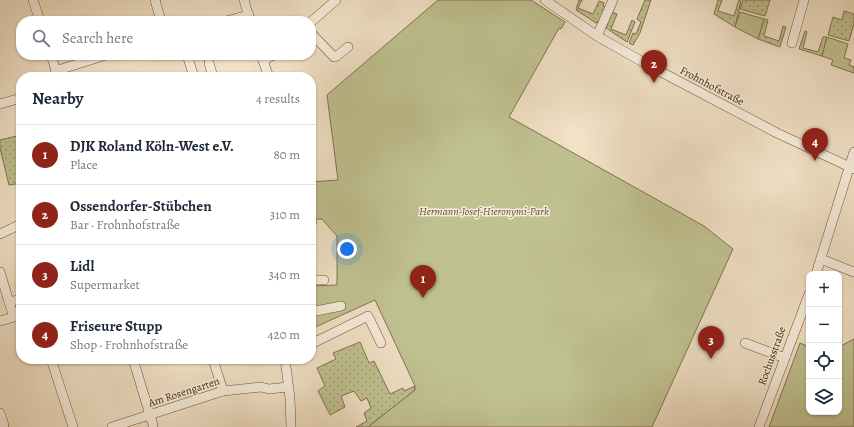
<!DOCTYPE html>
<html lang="en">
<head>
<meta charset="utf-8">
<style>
	:root { --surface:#fff; --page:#f6f6f7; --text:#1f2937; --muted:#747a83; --line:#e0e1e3; --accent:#8f2418 }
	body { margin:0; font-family:Alegreya,serif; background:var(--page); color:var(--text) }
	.controls { position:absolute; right:12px; bottom:12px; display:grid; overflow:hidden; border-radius:8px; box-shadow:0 1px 3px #0004 }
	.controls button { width:36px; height:36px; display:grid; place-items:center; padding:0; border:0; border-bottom:1px solid var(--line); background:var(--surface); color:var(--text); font:20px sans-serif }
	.you { position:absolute; left:347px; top:249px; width:14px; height:14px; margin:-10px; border:3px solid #fff; border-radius:50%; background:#1a73e8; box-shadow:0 0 0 6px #1a73e833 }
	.badge { display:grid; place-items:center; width:26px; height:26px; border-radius:50%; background:var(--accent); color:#fff; font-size:13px; font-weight:700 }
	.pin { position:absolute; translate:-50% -33px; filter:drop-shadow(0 1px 2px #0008) }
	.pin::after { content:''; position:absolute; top:21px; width:14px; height:12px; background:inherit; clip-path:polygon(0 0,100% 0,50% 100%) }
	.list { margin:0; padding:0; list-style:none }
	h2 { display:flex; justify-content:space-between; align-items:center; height:52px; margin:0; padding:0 16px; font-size:17px }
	h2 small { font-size:13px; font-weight:400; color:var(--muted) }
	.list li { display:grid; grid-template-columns:26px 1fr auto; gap:12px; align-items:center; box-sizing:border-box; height:60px; padding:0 16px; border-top:1px solid var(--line) }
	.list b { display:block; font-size:15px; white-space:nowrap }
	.list p { margin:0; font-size:13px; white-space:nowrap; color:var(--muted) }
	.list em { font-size:13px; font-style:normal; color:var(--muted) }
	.icon { flex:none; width:22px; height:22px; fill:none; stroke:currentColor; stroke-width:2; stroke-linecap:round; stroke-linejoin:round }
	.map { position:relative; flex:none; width:854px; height:427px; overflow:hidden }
	.search { position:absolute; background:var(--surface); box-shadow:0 1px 3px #0004; left:16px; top:16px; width:300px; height:44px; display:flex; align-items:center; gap:10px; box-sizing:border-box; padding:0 14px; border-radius:16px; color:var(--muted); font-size:15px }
	.panel { position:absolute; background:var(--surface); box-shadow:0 1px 3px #0004; left:16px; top:72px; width:300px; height:292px; border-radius:16px }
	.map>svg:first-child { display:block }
	.grass { fill:url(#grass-dots); stroke:#827350 }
	.green { fill:#c0c191; stroke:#827350 }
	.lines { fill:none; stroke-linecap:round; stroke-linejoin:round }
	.minor-casing { stroke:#6e543d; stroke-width:10 }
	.minor { stroke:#f6ecda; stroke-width:9 }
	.labels { text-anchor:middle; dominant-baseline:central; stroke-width:3; stroke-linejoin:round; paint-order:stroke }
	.street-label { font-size:11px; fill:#43250f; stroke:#f6ecda }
	.park-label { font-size:11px; font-style:italic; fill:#624c30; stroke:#f6ecda }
</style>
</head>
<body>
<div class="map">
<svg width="854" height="427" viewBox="0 0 854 427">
	<defs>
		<pattern id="grass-dots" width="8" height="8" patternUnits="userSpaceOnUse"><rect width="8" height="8" fill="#c0c191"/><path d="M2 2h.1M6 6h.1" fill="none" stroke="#9e9d75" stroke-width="1.8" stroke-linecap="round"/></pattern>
	</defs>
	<rect width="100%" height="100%" fill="#f1e1c6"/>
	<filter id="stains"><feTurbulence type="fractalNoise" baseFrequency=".005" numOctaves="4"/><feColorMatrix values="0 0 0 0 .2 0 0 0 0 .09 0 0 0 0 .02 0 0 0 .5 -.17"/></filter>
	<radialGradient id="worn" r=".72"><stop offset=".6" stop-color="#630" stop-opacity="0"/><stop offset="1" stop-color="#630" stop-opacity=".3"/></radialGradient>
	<g class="grass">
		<path d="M579,0H582L578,8L593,14L599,1L604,3L603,6L605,7L599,22L596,23L576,10Z"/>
		<path d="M645,0H651L640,33L633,45L629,43L633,33L636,34L641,22L637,19Z"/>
		<path d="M718,0H722L718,11L734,16L739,0L741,1L735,27L714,14Z"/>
		<path d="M743,0H770L765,16L740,9Z"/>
		<path d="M844,11L854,14V23L849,41L828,35L833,17L842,20Z"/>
		<path d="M612,12L617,14L611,29L626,35L632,20L635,22L627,42L606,28Z"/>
		<path d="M764,19L768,20L764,36L779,41L783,26L786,27L780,47L758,39Z"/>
		<path d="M805,31L807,32L803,48L818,52L823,37H827L822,56L799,49Z"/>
		<path d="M21,135V183L9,185L0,148V140Z"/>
		<path d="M360,342L369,363L374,361L390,394L403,388L404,391L415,386V390L368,427H356L367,421L364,413L371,408L367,398L361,401L354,391L341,396L345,407L330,415L318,391L325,386L317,368L336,359L333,353Z"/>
	</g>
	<g class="green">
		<path d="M438,0H531L565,22L561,29L559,28L509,117L704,226L733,249L652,427H368L415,390V386L375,300L311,329V286L337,285V236L322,219H311V182L338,180L327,95Z"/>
		<path d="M740,12L764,19L758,39L735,27Z"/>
		<path d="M827,37L848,44L844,58L851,60L849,65L854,67V73L831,65L833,60L822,56Z"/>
		<path d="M854,339V427H769L800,343L809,347V412H839V347Z"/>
	</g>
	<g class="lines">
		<g class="minor-casing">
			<g id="minor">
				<path d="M33,0L40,21"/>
				<path d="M155,0L161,21"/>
				<path d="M244,0L250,21"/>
				<path d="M545,0L597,36L648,65L777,133L854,169"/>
				<path d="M226,21L249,15"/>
				<path d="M311,22L336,0"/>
				<path d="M311,33L334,57L337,56L348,47"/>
				<path d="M597,36L613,0"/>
				<path d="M792,43L804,0"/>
				<path d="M51,55L58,77"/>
				<path d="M187,55L194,77"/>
				<path d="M261,55L269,77"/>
				<path d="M263,61L273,55"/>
				<path d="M209,63L213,77"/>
				<path d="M55,71L106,55"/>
				<path d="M0,104L21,98"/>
				<path d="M311,222H312"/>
				<path d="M0,234L21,224"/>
				<path d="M821,259L854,272"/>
				<path d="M0,272L9,302"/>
				<path d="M816,274L854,152"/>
				<path d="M311,280H324"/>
				<path d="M311,312L341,306"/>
				<path d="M0,321L14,317L9,302L21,299"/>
				<path d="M745,343L785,358"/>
				<path d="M311,344L368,316L381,343"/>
				<path d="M51,359L73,427"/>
				<path d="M133,359L153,425"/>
				<path d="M213,359L223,391"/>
				<path d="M285,359L290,398L291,427"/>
				<path d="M0,413L4,425"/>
				<path d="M112,427L223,391L261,387L269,389L288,387"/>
				<path d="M759,427L809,294"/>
			</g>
		</g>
		<use href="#minor" class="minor"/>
	</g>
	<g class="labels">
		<g class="street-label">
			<text transform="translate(712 86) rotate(28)">Frohnhofstraße</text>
			<text transform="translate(772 356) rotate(-70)">Rochusstraße</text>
			<text transform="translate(184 392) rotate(-18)">Am Rosengarten</text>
		</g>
		<g class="park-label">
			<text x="484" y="211">Hermann-Josef-Hieronymi-Park</text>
		</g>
	</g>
	<rect width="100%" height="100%" filter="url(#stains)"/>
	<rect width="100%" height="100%" fill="url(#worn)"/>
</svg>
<div class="controls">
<button>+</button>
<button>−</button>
<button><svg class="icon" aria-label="locate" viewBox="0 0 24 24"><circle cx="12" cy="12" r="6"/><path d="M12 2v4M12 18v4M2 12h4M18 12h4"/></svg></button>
<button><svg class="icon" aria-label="layers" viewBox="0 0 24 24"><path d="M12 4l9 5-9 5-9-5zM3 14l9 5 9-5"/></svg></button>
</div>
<div class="you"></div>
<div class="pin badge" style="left:423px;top:298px">1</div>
<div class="pin badge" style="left:654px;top:83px">2</div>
<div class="pin badge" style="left:711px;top:359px">3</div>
<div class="pin badge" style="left:815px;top:161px">4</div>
<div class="search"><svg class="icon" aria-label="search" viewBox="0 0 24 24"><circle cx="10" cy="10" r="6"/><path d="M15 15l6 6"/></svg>Search here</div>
<section class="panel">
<h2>Nearby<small>4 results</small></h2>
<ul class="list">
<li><span class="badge">1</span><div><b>DJK Roland Köln-West e.V.</b><p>Place</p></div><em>80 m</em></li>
<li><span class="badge">2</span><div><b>Ossendorfer-Stübchen</b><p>Bar · Frohnhofstraße</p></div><em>310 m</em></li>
<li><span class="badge">3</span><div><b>Lidl</b><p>Supermarket</p></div><em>340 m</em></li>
<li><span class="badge">4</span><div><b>Friseure Stupp</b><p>Shop · Frohnhofstraße</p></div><em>420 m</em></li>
</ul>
</section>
</div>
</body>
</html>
